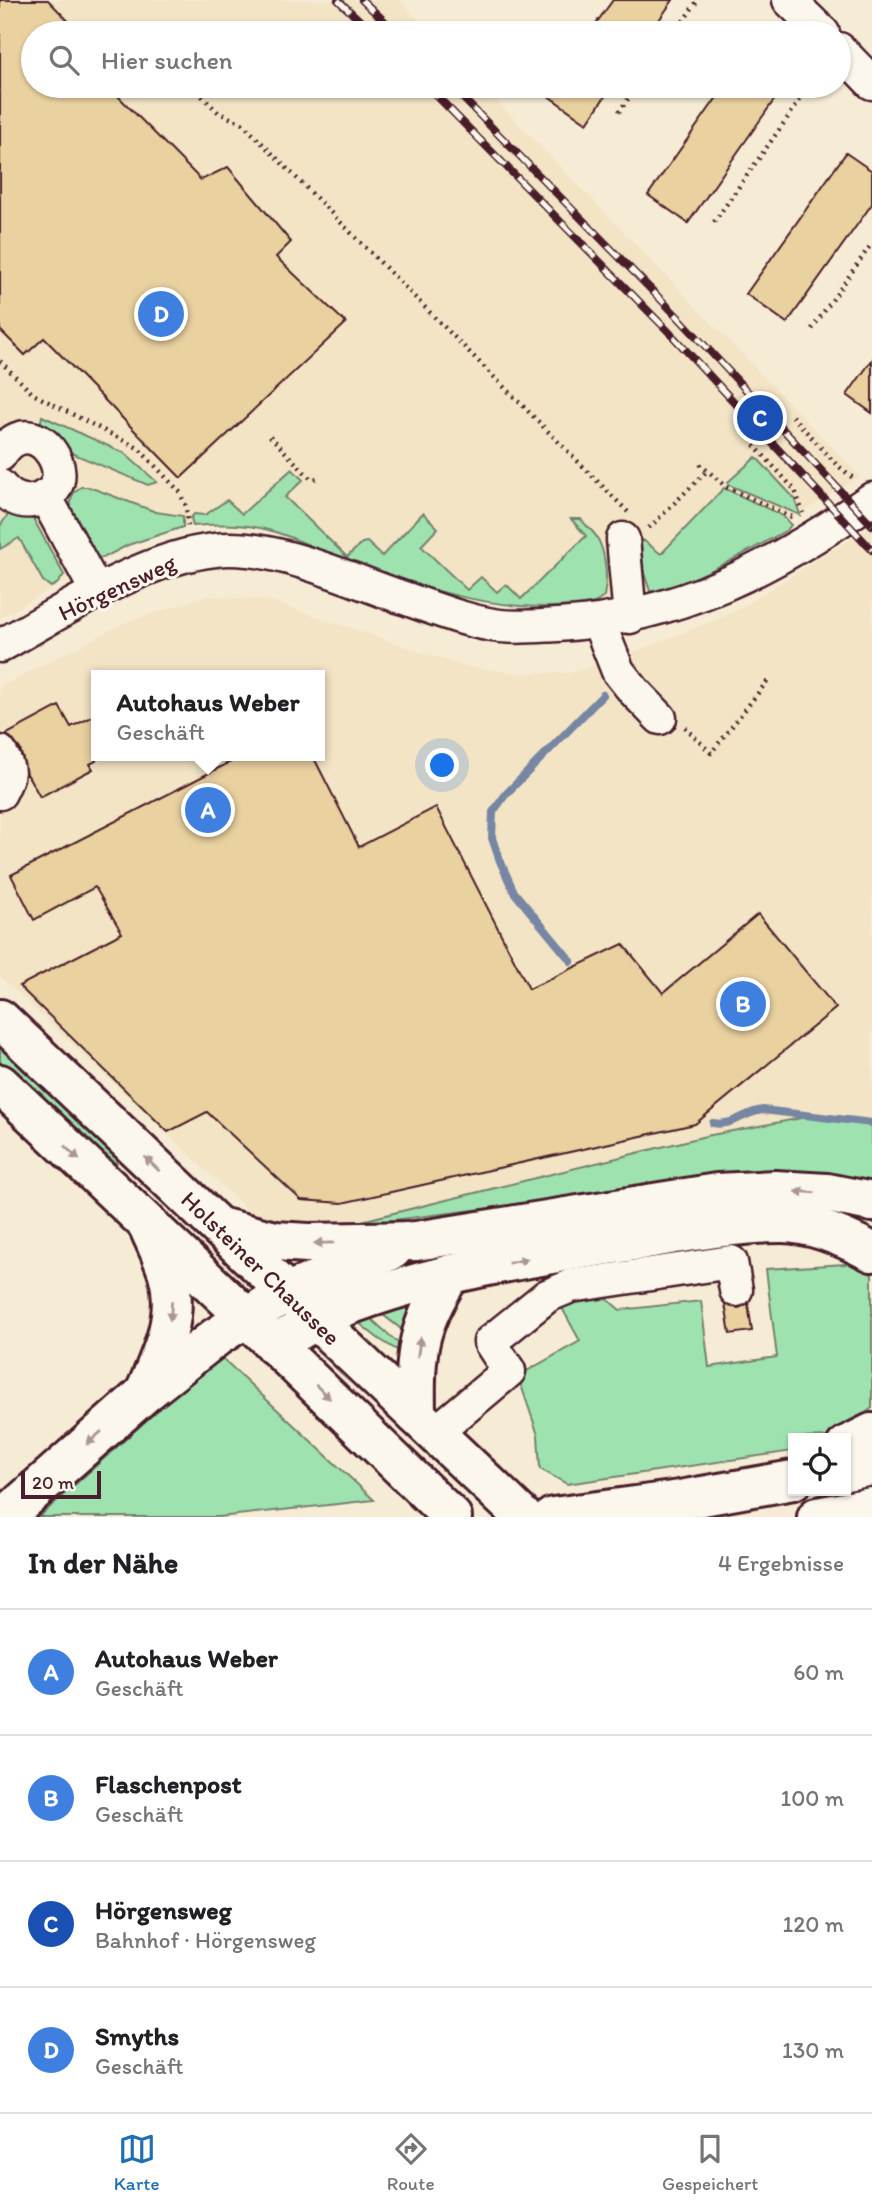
<!DOCTYPE html>
<html lang="de">
<head>
<meta charset="utf-8">
<style>
	:root { --surface:#fff; --page:#f6f6f6; --text:#202124; --muted:#757577; --line:#e0e0e0; --accent:#1f6fb2 }
	body { margin:0; font-family:Itim,sans-serif; background:var(--page); color:var(--text) }
	.controls { position:absolute; right:21px; bottom:21px; display:grid; overflow:hidden; border-radius:0px; box-shadow:0 2px 5px #0004 }
	.controls button { width:63px; height:63px; display:grid; place-items:center; padding:0; border:0; border-bottom:2px solid var(--line); background:var(--surface); color:var(--text); font:35px sans-serif }
	.scale { position:absolute; left:21px; bottom:18px; width:80px; box-sizing:border-box; padding-left:7px; border:4px solid #4a1f2b; border-top:0; font-size:19px; line-height:24px; white-space:nowrap; color:#4a1f2b; -webkit-text-stroke:5px #fbf7ec; paint-order:stroke }
	.you { position:absolute; left:443px; top:766px; width:24px; height:24px; margin:-18px; border:5px solid #fff; border-radius:50%; background:#1a73e8; box-shadow:0 0 0 10px #1a73e833 }
	.badge { display:grid; place-items:center; width:46px; height:46px; border-radius:50%; background:var(--accent); color:#fff; font-size:23px; font-weight:700 }
	.pin { position:absolute; translate:-50% -50%; border:4px solid #fff; box-shadow:0 2px 7px #0006 }
	.popup { position:absolute; left:91px; top:670px; width:234px; height:91px; box-sizing:border-box; display:grid; place-content:center; border-radius:0px; background:var(--surface); filter:drop-shadow(0 2px 5px #0005); font-size:23px; white-space:nowrap; color:var(--muted) }
	.popup b { font-size:26px; color:var(--text) }
	.popup::after { content:''; position:absolute; left:50%; top:100%; margin-left:-14px; border:14px solid transparent; border-top-color:var(--surface) }
	.list { margin:0; padding:0; list-style:none }
	h2 { display:flex; justify-content:space-between; align-items:center; height:91px; margin:0; padding:0 28px; font-size:30px }
	h2 small { font-size:23px; font-weight:400; color:var(--muted) }
	.list li { display:grid; grid-template-columns:46px 1fr auto; gap:21px; align-items:center; box-sizing:border-box; height:126px; padding:0 28px; border-top:2px solid var(--line) }
	.list b { display:block; font-size:26px; white-space:nowrap }
	.list p { margin:0; font-size:23px; white-space:nowrap; color:var(--muted) }
	.list em { font-size:23px; font-style:normal; color:var(--muted) }
	.icon { flex:none; width:38px; height:38px; fill:none; stroke:currentColor; stroke-width:2; stroke-linecap:round; stroke-linejoin:round }
	.map { position:relative; flex:none; width:872px; height:1517px; overflow:hidden }
	.search { position:absolute; background:var(--surface); box-shadow:0 2px 5px #0004; left:21px; right:21px; top:21px; height:77px; display:flex; align-items:center; gap:18px; box-sizing:border-box; padding:0 24px; border-radius:38px; color:var(--muted); font-size:26px }
	.sheet { height:595px; background:var(--surface) }
	nav { display:flex; justify-content:space-around; align-items:center; box-sizing:border-box; height:98px; border-top:2px solid var(--line); background:var(--surface); font-size:19px; color:var(--muted) }
	nav a { display:grid; justify-items:center; gap:4px }
	nav .on { color:var(--accent) }
	.map>svg:first-child { display:block }
	.built { fill:#f2e4c5; fill-rule:evenodd }
	.green { fill:#9ee3af; stroke:#74816d; stroke-width:2 }
	.lines { fill:none; stroke-linecap:round; stroke-linejoin:round }
	.stream { stroke:#7786a3; stroke-width:8 }
	.building { fill:#e9d1a0; stroke:#4a1f2b; stroke-width:2 }
	.minor-casing { stroke:#4a1f2b; stroke-width:37 }
	.major-casing { stroke:#4a1f2b; stroke-width:44 }
	.highway-casing { stroke:#4a1f2b; stroke-width:44 }
	.path { stroke:#4a1f2b; stroke-width:4.5; stroke-dasharray:2 5; stroke-linecap:butt }
	.minor { stroke:#fbf7ec; stroke-width:32 }
	.major { stroke:#fbf7ec; stroke-width:38 }
	.highway { stroke:#fbf7ec; stroke-width:38 }
	.rail-casing { stroke:#4a1f2b; stroke-width:8 }
	.rail { stroke:#fbf7ec; stroke-width:5; stroke-dasharray:16; stroke-linecap:butt }
	.oneway { fill:#ab9695 }
	.labels { text-anchor:middle; dominant-baseline:central; stroke-width:6; stroke-linejoin:round; paint-order:stroke }
	.street-label { font-size:24px; fill:#4a1f2b; stroke:#fbf7ec }
</style>
</head>
<body>
<div class="map">
<svg width="872" height="1517" viewBox="0 0 872 1517">
	<rect width="100%" height="100%" fill="#f6ecd5"/>
	<filter id="ink" filterUnits="userSpaceOnUse"><feTurbulence type="fractalNoise" baseFrequency=".0143" numOctaves="2"/><feDisplacementMap in="SourceGraphic" scale="14" xChannelSelector="R" yChannelSelector="G"/><feConvolveMatrix kernelMatrix="1 2 1 2 8 2 1 2 1" color-interpolation-filters="sRGB"/></filter>
	<g filter="url(#ink)">
		<g class="built">
			<path d="M0,0H399L431,33H33V86H482L860,476L742,551L673,584L593,604L542,607L445,591L273,531L231,523L183,527L128,545L0,618Z"/>
			<path d="M872,526V1121L817,1115L706,1135L337,1226L267,1221L251,1213L0,976V687L124,623L206,596L268,600L463,666L519,673H569L614,660L730,614ZM96,675H320V756H96Z"/>
		</g>
		<g class="green">
			<path d="M42,416L124,453L157,482L148,485L64,450L39,431Z"/>
			<path d="M756,457L795,499L800,515L729,485L728,482Z"/>
			<path d="M292,469L303,480L285,497L347,557L362,543L367,542L382,556L423,513L438,528L421,546L467,590L481,577L497,592L506,584L521,599L586,536L571,519H581C585,525 592,530 596,536C606,551 608,578 604,596C596,606 582,605 570,606C495,612 421,588 352,563C325,553 299,539 272,531C244,523 222,524 193,526L191,518L194,514L205,515L227,500L242,514Z"/>
			<path d="M81,487H89L156,512L183,516V527L128,545L103,558L97,557L71,507C70,497 73,492 81,487Z"/>
			<path d="M724,488L783,516L791,525L787,530C762,544 674,594 650,591L644,573L641,544L643,540L661,554Z"/>
			<path d="M10,512H29L34,520L64,575L57,584L51,587L43,581L19,538L0,549V526Z"/>
			<path d="M0,1045L120,1160L116,1163L79,1134L7,1070L0,1063Z"/>
			<path d="M817,1115L872,1121V1183L855,1178L796,1173L736,1172L651,1188L337,1227L706,1136Z"/>
			<path d="M861,1263L872,1275V1408L836,1437L793,1438V1451L567,1484L540,1469L538,1435L518,1376L580,1341L562,1308L598,1291L620,1310L701,1301L709,1367L777,1357L766,1269Z"/>
			<path d="M421,1297L409,1335L378,1311Z"/>
			<path d="M368,1316L407,1351L405,1355L379,1339L354,1319Z"/>
			<path d="M219,1355L374,1500L219,1517H39Z"/>
		</g>
		<g class="lines">
			<g class="stream">
				<path d="M571,961L514,892L500,861L492,838L493,812L506,794L603,695"/>
				<path d="M713,1123C733,1127 744,1112 763,1110L872,1123"/>
			</g>
		</g>
		<g class="building">
			<path d="M0,0H48L80,33H33V86H108L201,180L228,167L291,242L276,257L346,323L181,478L44,338L25,355L0,330Z"/>
			<path d="M613,0H673L650,33H589Z"/>
			<path d="M534,86H612L587,123Z"/>
			<path d="M725,86H784L688,223L648,195Z"/>
			<path d="M846,153L872,171V204L787,323L746,294Z"/>
			<path d="M872,360V413L847,395Z"/>
			<path d="M59,706L71,727L96,715V761L90,764L93,769L40,797L26,772L20,749L10,737L5,735Z"/>
			<path d="M242,756H313L359,847L436,807L529,989L623,944L663,993L758,914L836,1008L695,1124L342,1203L301,1200L207,1112L168,1132L19,986L122,933L95,887L34,920L11,875Z"/>
			<path d="M748,1303L752,1331L730,1334L725,1304L739,1308Z"/>
		</g>
		<g class="lines">
			<g class="minor-casing">
				<g id="minor">
					<path d="M789,0L823,33"/>
					<path d="M839,49L872,83"/>
					<path d="M0,455C35,400 92,490 33,501C19,503 8,496 0,486"/>
					<path d="M45,496L97,592"/>
					<path d="M623,539L630,617"/>
					<path d="M599,623L618,671L634,691L660,718"/>
					<path d="M0,646C64,611 142,558 215,550C271,543 346,578 398,596C431,607 466,622 500,626C519,628 539,626 558,625C679,618 774,567 872,499"/>
					<path d="M0,752C11,771 10,773 0,793"/>
					<path d="M435,1433L509,1371L490,1342L547,1296L571,1286L731,1262L736,1290"/>
				</g>
			</g>
			<g class="major-casing">
				<g id="major">
					<path d="M0,1019L523,1517"/>
					<path d="M0,1084L247,1318L452,1517"/>
				</g>
			</g>
			<g class="highway-casing">
				<g id="highway">
					<path d="M219,1227L275,1241L308,1243L416,1241L717,1193L775,1190L827,1193L872,1202"/>
					<path d="M274,1345C295,1333 316,1319 339,1309C432,1272 535,1256 634,1241C682,1233 733,1223 782,1223C812,1223 846,1238 872,1252"/>
					<path d="M146,1390C162,1354 180,1315 168,1274C163,1257 154,1240 147,1223"/>
					<path d="M416,1415C415,1354 416,1327 451,1274"/>
					<path d="M846,1446L872,1433"/>
					<path d="M846,1471L872,1466"/>
					<path d="M15,1508L145,1393L216,1337L287,1292L392,1250"/>
					<path d="M553,1517L680,1500L793,1480"/>
					<path d="M817,1517L872,1507"/>
				</g>
			</g>
			<g class="path">
				<path d="M675,33L698,0"/>
				<path d="M192,86L219,113L242,123L628,512"/>
				<path d="M619,112L637,86"/>
				<path d="M714,222L810,86"/>
				<path d="M812,329L872,243"/>
				<path d="M0,361L33,394L138,448L179,491L186,506L188,527"/>
				<path d="M792,416L836,464L854,479"/>
				<path d="M270,436L311,479L320,478"/>
				<path d="M754,445L795,490L803,513"/>
				<path d="M700,464L726,487L792,517"/>
				<path d="M649,528L708,470"/>
				<path d="M685,727L711,753L769,679"/>
			</g>
			<use href="#minor" class="minor"/>
			<use href="#major" class="major"/>
			<use href="#highway" class="highway"/>
			<g class="rail-casing">
				<g id="rail">
					<path d="M338,0L373,33"/>
					<path d="M362,0L397,33"/>
					<path d="M427,86L667,330L872,550"/>
					<path d="M451,86L679,318L872,525"/>
				</g>
			</g>
			<use href="#rail" class="rail"/>
		</g>
		<defs><path id="oneway-solid" d="M-6-.8H1V-3.2L6.5 0L1 3.2V.8H-6Z" transform="scale(1.75)"/></defs>
		<g class="oneway">
			<use href="#oneway-solid" transform="translate(72 1153) rotate(43)"/>
			<use href="#oneway-solid" transform="translate(152 1164) rotate(-136)"/>
			<use href="#oneway-solid" transform="translate(805 1192) rotate(-176)"/>
			<use href="#oneway-solid" transform="translate(324 1243) rotate(179)"/>
			<use href="#oneway-solid" transform="translate(518 1261) rotate(-12)"/>
			<use href="#oneway-solid" transform="translate(171 1311) rotate(94)"/>
			<use href="#oneway-solid" transform="translate(419 1347) rotate(-82)"/>
			<use href="#oneway-solid" transform="translate(323 1392) rotate(44)"/>
			<use href="#oneway-solid" transform="translate(94 1438) rotate(139)"/>
		</g>
	</g>
	<g class="labels">
		<g class="street-label">
			<text transform="translate(117 587) rotate(-25)">Hörgensweg</text>
			<text transform="translate(261 1268) rotate(44)">Holsteiner Chaussee</text>
		</g>
	</g>
</svg>
<div class="controls">
<button><svg class="icon" aria-label="locate" viewBox="0 0 24 24"><circle cx="12" cy="12" r="6"/><path d="M12 2v4M12 18v4M2 12h4M18 12h4"/></svg></button>
</div>
<div class="scale">20 m</div>
<div class="you"></div>
<div class="pin badge" style="left:208px;top:810px;background:#3f7fe0">A</div>
<div class="popup"><b>Autohaus Weber</b>Geschäft</div>
<div class="pin badge" style="left:743px;top:1004px;background:#3f7fe0">B</div>
<div class="pin badge" style="left:760px;top:418px;background:#1a4fb4">C</div>
<div class="pin badge" style="left:161px;top:314px;background:#3f7fe0">D</div>
<div class="search"><svg class="icon" aria-label="search" viewBox="0 0 24 24"><circle cx="10" cy="10" r="6"/><path d="M15 15l6 6"/></svg>Hier suchen</div>
</div>
<section class="sheet">
<h2>In der Nähe<small>4 Ergebnisse</small></h2>
<ul class="list">
<li><span class="badge" style="background:#3f7fe0">A</span><div><b>Autohaus Weber</b><p>Geschäft</p></div><em>60 m</em></li>
<li><span class="badge" style="background:#3f7fe0">B</span><div><b>Flaschenpost</b><p>Geschäft</p></div><em>100 m</em></li>
<li><span class="badge" style="background:#1a4fb4">C</span><div><b>Hörgensweg</b><p>Bahnhof · Hörgensweg</p></div><em>120 m</em></li>
<li><span class="badge" style="background:#3f7fe0">D</span><div><b>Smyths</b><p>Geschäft</p></div><em>130 m</em></li>
</ul>
</section>
<nav>
<a class="on"><svg class="icon" aria-label="map" viewBox="0 0 24 24"><path d="M3 6l6-2 6 2 6-2v14l-6 2-6-2-6 2zM9 4v14M15 6v14"/></svg>Karte</a>
<a><svg class="icon" aria-label="directions" viewBox="0 0 24 24"><path d="M12 3l9 9-9 9-9-9zM9 14v-3h6M13 9l2 2-2 2"/></svg>Route</a>
<a><svg class="icon" aria-label="saved" viewBox="0 0 24 24"><path d="M7 4h10v16l-5-4-5 4z"/></svg>Gespeichert</a>
</nav>
</body>
</html>
